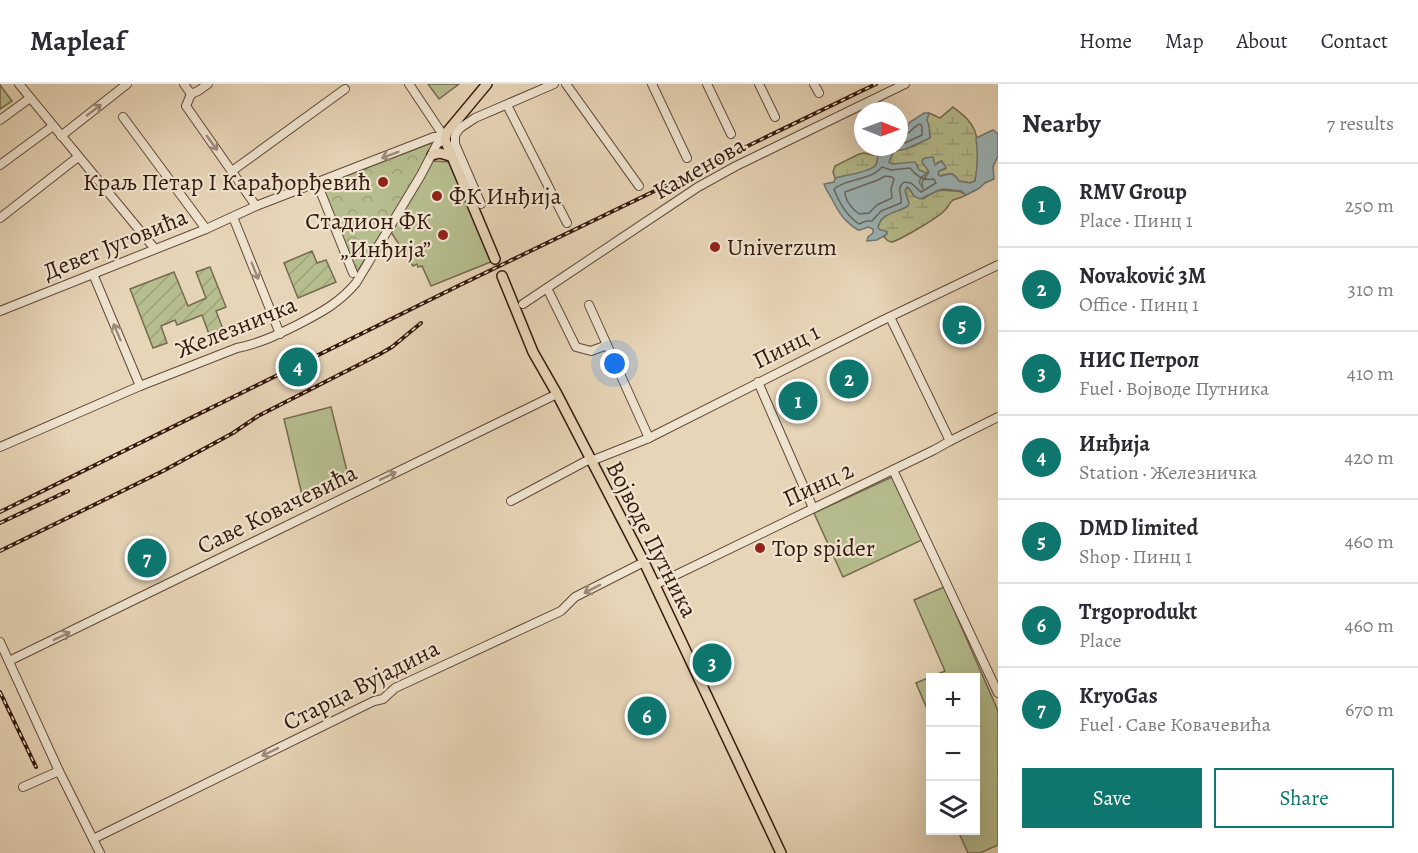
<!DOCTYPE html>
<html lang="en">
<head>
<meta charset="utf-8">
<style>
	:root { --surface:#fff; --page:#f7f7f7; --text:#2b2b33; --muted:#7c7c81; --line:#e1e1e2; --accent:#0f766e }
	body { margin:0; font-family:Alegreya,serif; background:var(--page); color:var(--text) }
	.controls { position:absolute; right:18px; bottom:18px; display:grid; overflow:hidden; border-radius:0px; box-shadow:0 6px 24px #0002 }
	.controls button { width:54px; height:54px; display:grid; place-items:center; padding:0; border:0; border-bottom:2px solid var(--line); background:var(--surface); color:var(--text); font:30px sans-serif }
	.compass { position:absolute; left:854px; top:18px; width:54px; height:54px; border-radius:50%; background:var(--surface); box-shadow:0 6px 24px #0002; rotate:91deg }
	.you { position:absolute; left:615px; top:280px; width:21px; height:21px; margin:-15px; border:4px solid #fff; border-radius:50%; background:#1a73e8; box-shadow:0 0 0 9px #1a73e833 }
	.badge { display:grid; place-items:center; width:39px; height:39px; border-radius:50%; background:var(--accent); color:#fff; font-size:20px; font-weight:700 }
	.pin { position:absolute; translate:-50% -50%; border:3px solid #fff; box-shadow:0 2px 6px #0006 }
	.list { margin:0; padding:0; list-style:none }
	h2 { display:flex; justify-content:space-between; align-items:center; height:78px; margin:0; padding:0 24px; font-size:26px }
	h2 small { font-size:20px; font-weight:400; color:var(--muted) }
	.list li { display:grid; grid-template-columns:39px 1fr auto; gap:18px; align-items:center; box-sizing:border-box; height:84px; padding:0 24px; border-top:2px solid var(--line) }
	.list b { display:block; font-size:22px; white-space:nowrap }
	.list p { margin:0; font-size:20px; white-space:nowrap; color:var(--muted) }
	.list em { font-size:20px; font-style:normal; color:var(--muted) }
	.actions { display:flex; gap:12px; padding:18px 24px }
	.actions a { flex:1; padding:14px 0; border:2px solid var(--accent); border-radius:0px; text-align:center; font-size:21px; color:var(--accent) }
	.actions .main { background:var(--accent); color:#fff }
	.icon { flex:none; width:33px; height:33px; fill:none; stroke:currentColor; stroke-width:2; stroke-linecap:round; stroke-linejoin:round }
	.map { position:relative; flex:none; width:998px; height:769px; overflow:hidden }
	header { display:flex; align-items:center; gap:36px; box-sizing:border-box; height:84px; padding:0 30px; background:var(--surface); border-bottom:2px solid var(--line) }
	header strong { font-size:28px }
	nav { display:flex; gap:33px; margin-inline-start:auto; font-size:21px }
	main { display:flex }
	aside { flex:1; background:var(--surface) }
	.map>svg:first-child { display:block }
	.grass { fill:#b6bd8e; stroke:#766b4e; stroke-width:1.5 }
	.forest { fill:url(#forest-crowns); stroke:#766b4e; stroke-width:1.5 }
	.wetland { fill:url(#wetland-marsh); stroke:#766b4e; stroke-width:1.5 }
	.garden { fill:url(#garden-furrows); stroke:#766b4e; stroke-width:1.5 }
	.water { fill:#9bb6b9; stroke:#727774; stroke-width:1.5 }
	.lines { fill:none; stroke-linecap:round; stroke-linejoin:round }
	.shore { stroke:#686863; stroke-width:1.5 }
	.major-tunnel { stroke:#c3af95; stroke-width:9; stroke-dasharray:9 4.5; stroke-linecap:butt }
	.minor-casing { stroke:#624838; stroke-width:10 }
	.major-casing { stroke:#35190d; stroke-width:12 }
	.minor { stroke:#efe4d0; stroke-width:8 }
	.major { stroke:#e7d5b7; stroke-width:9 }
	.rail-casing { stroke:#35190d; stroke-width:4 }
	.rail { stroke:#efe4d0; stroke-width:1.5; stroke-dasharray:4.5; stroke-linecap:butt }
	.oneway { stroke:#9b8978 }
	.poi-dot { fill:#8f2418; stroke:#efe4d0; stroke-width:2 }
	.labels { text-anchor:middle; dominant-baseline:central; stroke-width:4.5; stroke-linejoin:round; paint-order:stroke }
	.street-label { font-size:24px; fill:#35190d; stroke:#efe4d0 }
	.poi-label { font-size:24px; fill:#35190d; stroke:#efe4d0; text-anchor:start }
</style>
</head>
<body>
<header>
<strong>Mapleaf</strong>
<nav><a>Home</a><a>Map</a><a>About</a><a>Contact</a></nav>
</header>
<main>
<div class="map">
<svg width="998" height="769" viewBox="0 0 998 769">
	<defs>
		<pattern id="forest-crowns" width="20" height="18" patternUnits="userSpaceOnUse" patternTransform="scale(1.5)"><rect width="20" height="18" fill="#b6bd8e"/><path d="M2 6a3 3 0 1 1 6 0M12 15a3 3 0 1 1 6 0" fill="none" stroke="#9da279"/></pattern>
		<pattern id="wetland-marsh" width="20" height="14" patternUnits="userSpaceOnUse" patternTransform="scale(1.5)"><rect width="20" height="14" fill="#b6bd8e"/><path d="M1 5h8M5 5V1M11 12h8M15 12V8" fill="none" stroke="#9da279"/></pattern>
		<pattern id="garden-furrows" width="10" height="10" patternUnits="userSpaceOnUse" patternTransform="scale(1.5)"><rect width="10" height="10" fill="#b6bd8e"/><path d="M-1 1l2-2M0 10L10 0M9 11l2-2" fill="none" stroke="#9da279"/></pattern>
	</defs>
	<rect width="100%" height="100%" fill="#e7d5b7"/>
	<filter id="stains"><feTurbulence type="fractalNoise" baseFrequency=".00333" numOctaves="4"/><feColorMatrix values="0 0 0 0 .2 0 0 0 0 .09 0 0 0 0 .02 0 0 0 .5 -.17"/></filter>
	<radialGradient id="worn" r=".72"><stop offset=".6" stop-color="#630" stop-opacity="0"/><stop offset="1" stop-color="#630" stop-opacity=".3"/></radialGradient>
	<g class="grass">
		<path d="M428,0H459L439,15Z"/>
		<path d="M0,1L12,17L0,25Z"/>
		<path d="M431,77L451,78L493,177L431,202L422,182L418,183L417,180L413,182L389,145Z"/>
		<path d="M331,323L350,399L302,411L284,335Z"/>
		<path d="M892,393L922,456L843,493L814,429Z"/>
		<path d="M944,503L998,627V761L980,769H968L958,747L976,746V594H930V632L916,599L945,587L914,516Z"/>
	</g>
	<path class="forest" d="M439,56L356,190L322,101Z"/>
	<g class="wetland">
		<path d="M953,23C958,27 964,31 968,36C982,51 979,78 975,97L970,99L959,97C952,87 950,89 940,92L938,90L939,87L945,85L942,77L939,78L928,86V90L923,95L925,106L922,104L919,99L921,93L926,89L919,86L917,81L892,80L889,78L893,69L895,67L914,62L930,53L929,42L926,36L929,29L940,34Z"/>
		<path d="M864,69L878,72C877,77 878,79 875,82C868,89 844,92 835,94L833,88L835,82L859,70Z"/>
		<path d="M907,103L910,106L914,112L923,115C935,107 938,105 952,107C959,107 961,107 966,111C962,114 957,114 953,116C949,119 948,124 944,127C939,133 897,158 891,158C887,157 887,156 884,153L887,148L881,147L878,144C880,128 898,129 908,120L905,107Z"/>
	</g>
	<g class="garden">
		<path d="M312,167L317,179L326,176L336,198L298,214L284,179Z"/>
		<path d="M210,183L226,223L216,227L223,245L209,250L202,231L177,241L175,236L161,242L167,259L153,264L130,205L174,188L188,222L206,214L196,188Z"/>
	</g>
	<path class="water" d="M924,29H929L927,36L929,42L930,54L906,65L895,67L893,69L889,78L892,80L915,78L919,86L926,89L925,91L921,93L919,98L923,105L922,98L929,88L922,78L923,75L925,74L933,73L935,81L941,77L944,80L946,84L939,87L938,90L940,92C950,90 952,87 959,97L970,99L975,97C978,82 978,69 976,54L993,46L998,50V72L993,83L994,95L985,99L978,105L966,111L961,107L944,105L939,106L920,115L914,112L909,104L907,103L905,107L909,119L908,122C897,129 880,129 878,144L881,146L886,147L887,150L877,156L867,157L868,153L873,149V145L868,143L860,146H858C845,138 839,129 833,117C830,111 826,106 824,100L834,98L835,94C844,92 868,88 875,82C878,79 877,76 878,72C884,67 892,63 899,63V49L904,46L910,38Z"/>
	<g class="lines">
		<g class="shore">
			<path d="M899,54C909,53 910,44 920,40L922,42V51L905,59L899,60"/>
			<path d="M882,83L891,86L910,84C916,92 924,97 934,95L936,99L921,108L911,99L904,98C895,105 903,111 901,119L881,127L872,137H866L859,140C846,131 839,119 834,105C847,94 870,97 882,83Z"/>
			<path d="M885,92L892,93L894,95L891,105L892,114L877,121L869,129L859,130C852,125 845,116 845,108L878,96Z"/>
		</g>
		<path class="major-tunnel" d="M495,175L502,192"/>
		<g class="minor-casing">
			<g id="minor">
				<path d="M19,0L155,165"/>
				<path d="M184,0L191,10"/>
				<path d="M409,0L441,48L446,50"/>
				<path d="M566,0L639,102"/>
				<path d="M652,0L687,74"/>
				<path d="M707,0L731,50"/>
				<path d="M759,0L775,33"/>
				<path d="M814,0L819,9"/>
				<path d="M191,10L186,22L256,122"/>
				<path d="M191,10L198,7L208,0"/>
				<path d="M507,21L567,139"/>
				<path d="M123,33L206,145"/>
				<path d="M0,36L30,14"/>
				<path d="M61,52L127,0"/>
				<path d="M0,81L53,42"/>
				<path d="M232,87L345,5"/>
				<path d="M317,99L353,189"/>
				<path d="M481,120L455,60V52L457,48L460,44L475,34L554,0"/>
				<path d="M233,133L280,250"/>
				<path d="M0,134L78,73"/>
				<path d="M93,190L140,302"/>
				<path d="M547,204L576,263L591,267L607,261"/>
				<path d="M523,220L698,103L736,82L905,0"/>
				<path d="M589,221L649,354"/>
				<path d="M0,227L206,145L256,122L434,53H445"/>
				<path d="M890,233L950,357"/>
				<path d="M758,298L813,424"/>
				<path d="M0,363L140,302L237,264C261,259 277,251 299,240C322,228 339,219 356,199L421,91L437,60L440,58L445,56"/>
				<path d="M591,377L649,354L879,238L998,181"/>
				<path d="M893,386L998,609"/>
				<path d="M511,417L590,375"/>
				<path d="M655,501L934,366L950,357L998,333"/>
				<path d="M0,558L59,687L100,769"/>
				<path d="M9,577L557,310"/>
				<path d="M23,703L59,687"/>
				<path d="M93,755L374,617L383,615L395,604L561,527L575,513L644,478"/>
			</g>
		</g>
		<g class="major-casing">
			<g id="major">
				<path d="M487,0L447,48L445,56L495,175"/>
				<path d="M432,71L440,69L450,72"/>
				<path d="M502,192L533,268L557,310L644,478L781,769"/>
			</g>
		</g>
		<use href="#minor" class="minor"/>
		<use href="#major" class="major"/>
		<g class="rail-casing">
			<g id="rail">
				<path d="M0,428L458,202L876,0"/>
				<path d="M0,439L68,407"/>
				<path d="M0,467L163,387L233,349L258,332L380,270L392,263L421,239"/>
				<path d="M0,608L36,683"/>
			</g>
		</g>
		<use href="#rail" class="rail"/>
	</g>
	<defs><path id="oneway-shaft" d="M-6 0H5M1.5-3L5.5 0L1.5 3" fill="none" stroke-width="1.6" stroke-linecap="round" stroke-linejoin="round" transform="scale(1.5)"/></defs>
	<g class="oneway">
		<use href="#oneway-shaft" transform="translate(94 26) rotate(-38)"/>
		<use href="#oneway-shaft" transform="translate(212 59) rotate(54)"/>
		<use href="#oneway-shaft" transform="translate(390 71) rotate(159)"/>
		<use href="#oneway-shaft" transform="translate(255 187) rotate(68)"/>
		<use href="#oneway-shaft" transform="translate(117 248) rotate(-113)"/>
		<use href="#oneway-shaft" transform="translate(388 392) rotate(-26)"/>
		<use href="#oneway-shaft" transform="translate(592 505) rotate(153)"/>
		<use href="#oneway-shaft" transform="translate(62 552) rotate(-26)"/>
		<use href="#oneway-shaft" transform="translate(270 668) rotate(154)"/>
	</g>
	<g class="poi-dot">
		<circle cx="383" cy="98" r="6"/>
		<circle cx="437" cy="112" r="6"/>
		<circle cx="443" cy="151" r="6"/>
		<circle cx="715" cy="163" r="6"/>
		<circle cx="760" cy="464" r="6"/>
	</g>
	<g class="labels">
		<g class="street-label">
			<text transform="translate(699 84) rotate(-30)">Каменова</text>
			<text transform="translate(115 160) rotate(-22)">Девет Југовића</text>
			<text transform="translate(236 243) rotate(-22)">Железничка</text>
			<text transform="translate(786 262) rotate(-27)">Пинц 1</text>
			<text transform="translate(818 400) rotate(-25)">Пинц 2</text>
			<text transform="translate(277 425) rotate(-26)">Саве Ковачевића</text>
			<text transform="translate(652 455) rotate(63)">Војводе Путника</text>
			<text transform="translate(361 601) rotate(-27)">Старца Вујадина</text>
		</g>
		<g class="poi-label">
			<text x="371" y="98" text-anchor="end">Краљ Петар I Карађорђевић</text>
			<text x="449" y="112">ФК Инђија</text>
			<text x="431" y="137" text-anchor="end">Стадион ФК<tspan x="431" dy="28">„Инђија”</tspan></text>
			<text x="727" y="163">Univerzum</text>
			<text x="772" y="464">Top spider</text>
		</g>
	</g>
	<rect width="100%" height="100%" filter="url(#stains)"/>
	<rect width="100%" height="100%" fill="url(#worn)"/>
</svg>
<div class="controls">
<button>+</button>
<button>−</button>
<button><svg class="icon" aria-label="layers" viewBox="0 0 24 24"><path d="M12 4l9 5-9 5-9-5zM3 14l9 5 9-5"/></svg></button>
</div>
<svg class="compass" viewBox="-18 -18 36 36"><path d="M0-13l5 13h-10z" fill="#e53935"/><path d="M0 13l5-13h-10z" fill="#7c7c81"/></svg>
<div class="you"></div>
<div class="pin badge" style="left:798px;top:317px">1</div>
<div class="pin badge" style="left:849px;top:295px">2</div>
<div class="pin badge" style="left:712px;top:579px">3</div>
<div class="pin badge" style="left:298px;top:283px">4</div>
<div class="pin badge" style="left:962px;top:241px">5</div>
<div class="pin badge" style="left:647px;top:632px">6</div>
<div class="pin badge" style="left:147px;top:474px">7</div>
</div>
<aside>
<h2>Nearby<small>7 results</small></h2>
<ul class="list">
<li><span class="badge">1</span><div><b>RMV Group</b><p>Place · Пинц 1</p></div><em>250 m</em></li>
<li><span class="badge">2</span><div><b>Novaković 3M</b><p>Office · Пинц 1</p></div><em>310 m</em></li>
<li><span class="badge">3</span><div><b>НИС Петрол</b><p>Fuel · Војводе Путника</p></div><em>410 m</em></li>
<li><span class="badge">4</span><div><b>Инђија</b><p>Station · Железничка</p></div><em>420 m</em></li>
<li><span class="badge">5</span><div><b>DMD limited</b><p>Shop · Пинц 1</p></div><em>460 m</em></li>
<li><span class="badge">6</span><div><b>Trgoprodukt</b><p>Place</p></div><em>460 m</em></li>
<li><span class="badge">7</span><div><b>KryoGas</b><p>Fuel · Саве Ковачевића</p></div><em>670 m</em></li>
</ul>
<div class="actions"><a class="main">Save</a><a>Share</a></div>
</aside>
</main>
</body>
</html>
